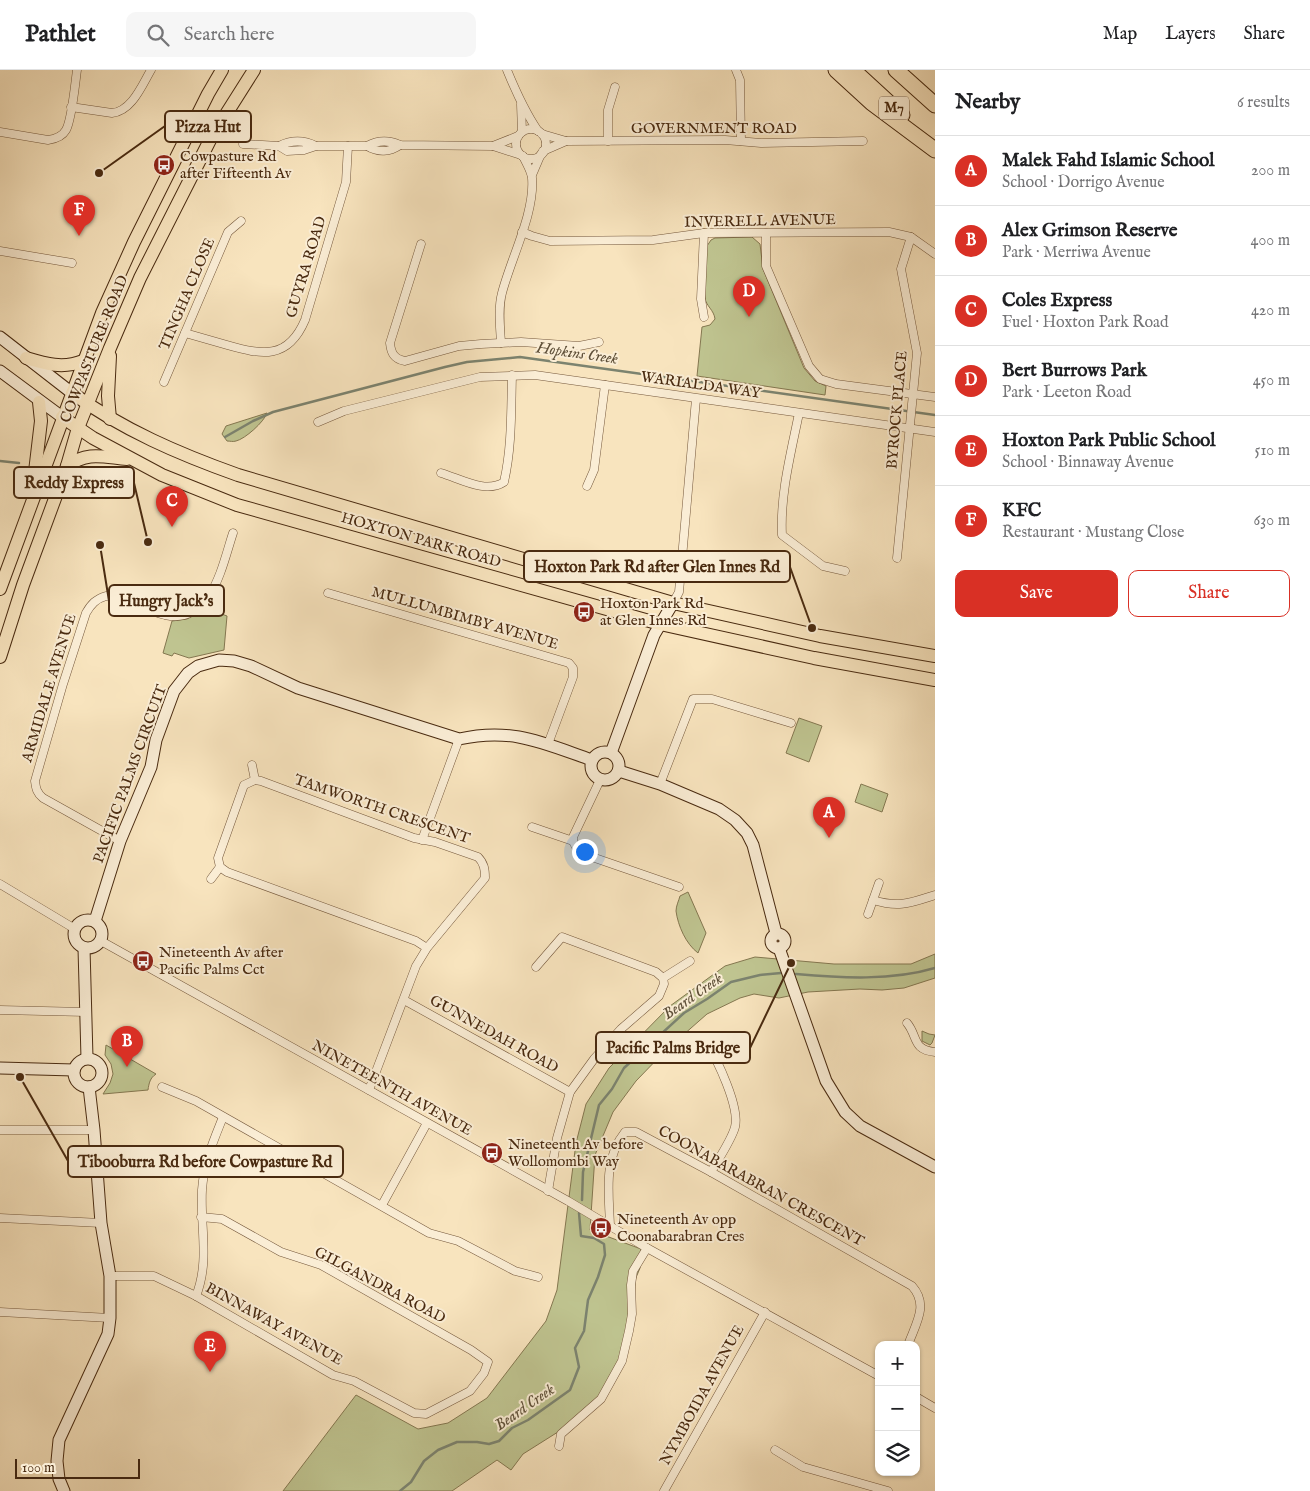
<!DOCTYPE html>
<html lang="en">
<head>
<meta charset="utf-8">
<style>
	:root { --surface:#fff; --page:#f6f6f6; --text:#202124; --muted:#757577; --line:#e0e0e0; --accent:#d93025 }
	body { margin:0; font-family:"IM FELL English",serif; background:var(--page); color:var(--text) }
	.controls { position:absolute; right:15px; bottom:15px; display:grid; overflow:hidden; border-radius:10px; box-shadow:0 1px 4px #0004 }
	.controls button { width:45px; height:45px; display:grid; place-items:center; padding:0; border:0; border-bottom:1px solid var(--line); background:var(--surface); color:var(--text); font:25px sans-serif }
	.scale { position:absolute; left:15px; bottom:12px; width:125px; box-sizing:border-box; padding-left:5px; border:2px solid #492a10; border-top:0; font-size:14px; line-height:18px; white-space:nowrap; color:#492a10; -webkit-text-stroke:4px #faedd5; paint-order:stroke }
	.you { position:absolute; left:584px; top:781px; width:18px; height:18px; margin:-12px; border:4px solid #fff; border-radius:50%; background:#1a73e8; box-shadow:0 0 0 8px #1a73e833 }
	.badge { display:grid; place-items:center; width:32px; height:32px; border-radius:50%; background:var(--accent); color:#fff; font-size:16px; font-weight:700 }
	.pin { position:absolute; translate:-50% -41px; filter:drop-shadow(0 1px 2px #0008) }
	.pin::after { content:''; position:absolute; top:26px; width:18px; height:15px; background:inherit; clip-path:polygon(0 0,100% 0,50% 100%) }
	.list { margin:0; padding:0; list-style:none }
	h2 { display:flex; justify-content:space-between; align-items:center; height:65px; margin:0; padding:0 20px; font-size:21px }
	h2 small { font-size:16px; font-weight:400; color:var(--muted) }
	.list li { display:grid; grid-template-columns:32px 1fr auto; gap:15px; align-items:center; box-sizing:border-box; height:70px; padding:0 20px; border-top:1px solid var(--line) }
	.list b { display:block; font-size:19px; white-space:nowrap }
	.list p { margin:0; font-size:16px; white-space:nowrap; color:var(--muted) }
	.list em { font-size:16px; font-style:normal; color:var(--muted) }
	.actions { display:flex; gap:10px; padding:15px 20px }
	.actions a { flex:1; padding:11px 0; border:1px solid var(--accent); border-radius:10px; text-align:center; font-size:18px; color:var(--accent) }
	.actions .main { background:var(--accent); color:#fff }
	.icon { flex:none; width:28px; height:28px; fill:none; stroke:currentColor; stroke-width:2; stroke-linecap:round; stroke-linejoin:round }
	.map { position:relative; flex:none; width:935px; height:1421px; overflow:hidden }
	header { display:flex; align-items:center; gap:30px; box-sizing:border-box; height:70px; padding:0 25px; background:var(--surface); border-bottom:1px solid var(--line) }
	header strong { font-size:24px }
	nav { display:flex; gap:28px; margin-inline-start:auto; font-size:18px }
	.search { width:350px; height:45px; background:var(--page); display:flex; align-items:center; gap:12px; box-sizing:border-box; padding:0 18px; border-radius:10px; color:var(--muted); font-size:19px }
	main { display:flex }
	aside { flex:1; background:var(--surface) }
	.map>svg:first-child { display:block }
	.green { fill:#bfc490; stroke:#847750 }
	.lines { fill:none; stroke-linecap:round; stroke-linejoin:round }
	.stream { stroke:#7c836f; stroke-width:2.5 }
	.street-casing { stroke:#75583c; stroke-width:9 }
	.secondary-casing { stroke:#492a10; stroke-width:13 }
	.primary-casing { stroke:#492a10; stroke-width:14 }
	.highway-casing { stroke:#492a10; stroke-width:17 }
	.street { stroke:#faedd5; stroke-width:8 }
	.secondary { stroke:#faedd5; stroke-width:11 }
	.primary { stroke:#f8e4be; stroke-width:12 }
	.highway { stroke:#f8e4be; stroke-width:15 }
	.labels { text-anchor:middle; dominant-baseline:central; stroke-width:4; stroke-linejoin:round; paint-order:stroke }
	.shield { fill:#faedd5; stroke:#7e644b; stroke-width:1 }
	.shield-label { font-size:14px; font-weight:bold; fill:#492a10 }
	.street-label { font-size:15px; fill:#492a10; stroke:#faedd5 }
	.poi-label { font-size:15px; fill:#492a10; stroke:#faedd5; text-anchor:start }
	.water-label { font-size:16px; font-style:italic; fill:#5e4f38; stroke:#faedd5 }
	.leader { fill:none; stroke:#492a10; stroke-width:2 }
	.callout-dot { fill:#492a10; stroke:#faedd5; stroke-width:2 }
	.callout { fill:#faedd5; stroke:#492a10; stroke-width:2 }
	.callout-label { font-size:16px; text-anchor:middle; font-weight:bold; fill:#492a10 }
</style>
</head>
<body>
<header>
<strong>Pathlet</strong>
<div class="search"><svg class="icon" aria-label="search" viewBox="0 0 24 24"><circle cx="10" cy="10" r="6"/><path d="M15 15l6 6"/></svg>Search here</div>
<nav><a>Map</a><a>Layers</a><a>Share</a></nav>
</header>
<main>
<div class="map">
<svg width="935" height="1421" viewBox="0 0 935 1421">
	<rect width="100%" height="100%" fill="#f8e4be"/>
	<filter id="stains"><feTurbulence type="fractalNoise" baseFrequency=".004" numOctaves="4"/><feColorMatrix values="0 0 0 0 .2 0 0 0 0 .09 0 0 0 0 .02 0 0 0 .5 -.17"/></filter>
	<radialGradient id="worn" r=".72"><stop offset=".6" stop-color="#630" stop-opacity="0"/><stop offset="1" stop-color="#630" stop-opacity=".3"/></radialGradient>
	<g class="green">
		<path d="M752,167L760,174L763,199L804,298L815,311L826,316L825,325L697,306L702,257L710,255L715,249C714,240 706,236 705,228C702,212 706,193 707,176L711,170L715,168Z"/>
		<path d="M267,343C264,352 245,369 236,371C233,372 230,371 227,371L222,364L226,356Z"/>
		<path d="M206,538L227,546L224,580L189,588L174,583L172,586L163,583L172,551L187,549Z"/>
		<path d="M799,648L822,656L809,692L786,683Z"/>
		<path d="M861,714L888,724L882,742L855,732Z"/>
		<path d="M688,822L706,863L698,883C686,874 678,856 676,841C676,836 679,830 680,826Z"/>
		<path d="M935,884V908L904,918L882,920L860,919L808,922L779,928L754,924L740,928L707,944L666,980L636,1011L613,1042L595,1085L590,1160L641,1179L640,1198L635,1210L633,1258L606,1321L569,1355L523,1384L511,1400L497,1390L452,1421H283L356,1325L418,1359L448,1353L487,1328L546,1251L557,1220L576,1073L586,1034L609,998L670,936L725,896L755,887L834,894H911Z"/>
		<path d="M922,961L929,964L935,965L932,973L930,975L922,971Z"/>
		<path d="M106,975L156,1004C150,1008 149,1013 148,1020L103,1024L110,1013L113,1004L111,994L105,985Z"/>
	</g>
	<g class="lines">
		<g class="stream">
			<path d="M225,367L253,351L273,342L445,297L467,292L520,287L935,345"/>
			<path d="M0,391L19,393"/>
			<path d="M796,904C841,908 892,911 935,898"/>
			<path d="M582,1130L583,1102L599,1035L612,1019L624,998L684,943L707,929L731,912L760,905L781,903"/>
			<path d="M400,1421L411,1412L424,1391L438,1380L457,1372H477L489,1374L499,1371L512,1358L528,1350L570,1320L579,1297L575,1278L584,1261L588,1230L598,1207L605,1185L604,1174L594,1168L581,1166L579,1143"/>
		</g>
		<g class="street-casing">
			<g id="street">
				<path d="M507,0C516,22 525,42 538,61"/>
				<path d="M736,0L740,10L741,71"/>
				<path d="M521,34L522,62"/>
				<path d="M71,37L112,43C132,41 142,15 151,0"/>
				<circle cx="531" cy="74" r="15"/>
				<path d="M0,62L48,70C55,69 62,67 66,60C72,49 75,14 77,0"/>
				<path d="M542,64L566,71"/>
				<path d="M608,71V40L615,17"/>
				<path d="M243,74L279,76L287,81L304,80L316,76H367C378,70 389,70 400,75L493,76L518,66"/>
				<path d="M279,76C291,70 304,70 316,76"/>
				<path d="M367,76C378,83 390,82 400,75"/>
				<path d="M493,76L521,85"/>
				<path d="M543,81L566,71L725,70L761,73L863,71"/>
				<path d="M532,105L541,84"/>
				<path d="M522,162L532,166L550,171L653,170L704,163L889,162L911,167L935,184"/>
				<path d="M704,163L701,229L704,247"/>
				<path d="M766,163V196L809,296L820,309L836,314L935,327"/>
				<path d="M421,174L390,273C391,283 394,289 405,291L459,276L481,274L521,272L579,276L599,272"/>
				<path d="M0,181L72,193"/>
				<path d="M185,263C199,267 213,271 227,275C262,285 288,290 305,250L346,112L348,76"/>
				<path d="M501,273C500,256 498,238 502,223C511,188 535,143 532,108C531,100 526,93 523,86"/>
				<path d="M164,312L228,162L241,151"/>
				<path d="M799,343C791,383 780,424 782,465L823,496L845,501"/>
				<path d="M318,352L344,341L480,307L535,305L935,362"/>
				<path d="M441,403C461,409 486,424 504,412C512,377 511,341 512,305"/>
				<path d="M587,416L594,400L605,315"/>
				<path d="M897,488L917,283L901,199L911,167"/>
				<path d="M328,523L569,593L573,598V607L548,674"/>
				<path d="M673,533L679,522L696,329"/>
				<path d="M252,695L255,710"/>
				<path d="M600,710L573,767C573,779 582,782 592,787L679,817"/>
				<path d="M660,714L693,629H712L791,653"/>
				<path d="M532,757L573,771"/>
				<path d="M422,770L459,669"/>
				<path d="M120,771L43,728C37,723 36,719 35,711L63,614L86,543C91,534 96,529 106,526C127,530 145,540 165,545C212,555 222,496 233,463"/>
				<path d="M211,809L220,797"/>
				<path d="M0,814L75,859"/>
				<path d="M873,830L879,813"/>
				<path d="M868,844L873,830C899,838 910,833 935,825"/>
				<path d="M101,871L568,1131L647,1178L879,1306"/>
				<path d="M536,897L562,867L656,902L663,908L664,914L659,926L621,959L594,989L570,1022L557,1068L548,1121"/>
				<path d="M663,908L690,891"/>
				<path d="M404,930L570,1022"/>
				<path d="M0,940L86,942"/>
				<path d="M907,953C918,966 912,980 935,982"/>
				<path d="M706,972C717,989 740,1037 735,1057C732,1069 718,1090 711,1102"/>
				<path d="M162,1017L196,1031L429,1163L458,1171L515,1201L538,1207"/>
				<path d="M369,1020L416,896L427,878L485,808C485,799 484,793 478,787L435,772L414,768L261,711L255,710L244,715L218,788L220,797L227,802L416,871L427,878"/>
				<path d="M0,1060H94"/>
				<path d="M382,1135L427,1053"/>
				<path d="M0,1148L101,1153"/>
				<path d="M610,1156C609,1123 603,1089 625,1062H636L711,1102L912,1216C929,1235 916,1253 908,1275"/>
				<path d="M110,1206H154L196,1226L333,1305L354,1311L414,1343L426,1344L470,1321L484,1303L488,1292L471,1280L321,1195L281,1182L222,1149L201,1147"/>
				<path d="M196,1226C210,1191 200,1157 202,1120C204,1092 213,1072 223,1047"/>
				<path d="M0,1242L110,1248"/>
				<path d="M916,1327L935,1338"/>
				<path d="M559,1376L561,1364L601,1329L622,1291L629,1261L632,1244L631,1215L633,1201L647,1178"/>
				<path d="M775,1380L803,1397L888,1421"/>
				<path d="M664,1421L765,1242"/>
			</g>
		</g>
		<g class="secondary-casing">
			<g id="secondary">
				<path d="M0,267L72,323"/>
				<path d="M0,301L62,347"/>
				<circle cx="605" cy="696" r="14"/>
				<path d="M611,683L654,565L673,533"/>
				<path d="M619,701L660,714L719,739L735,750L747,763L753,775L776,863"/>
				<circle cx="88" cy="864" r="14"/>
				<path d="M95,851L120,771L151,697L156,670L174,621L188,603L198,596L219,590L234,591L251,596L298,618L459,669C512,657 543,673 592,690"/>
				<circle cx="778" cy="871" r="7"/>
				<path d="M84,878L87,988"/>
				<path d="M779,878L826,1011L845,1042L860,1056L935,1097"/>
				<circle cx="88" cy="1003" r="14"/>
				<path d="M0,998L74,1000"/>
				<path d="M64,1421L59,1409L57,1391L59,1370L108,1264L110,1248V1206L101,1153L94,1060L89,1017"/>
			</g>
		</g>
		<g class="primary-casing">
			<g id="primary">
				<path d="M110,286L108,326L110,349"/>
				<path d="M26,288C46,294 63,299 83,291"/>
				<path d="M72,323C123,360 179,384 238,405L673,533L820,566L935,586"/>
				<path d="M62,347L93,368L162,405L237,435L660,554L814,588L935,610"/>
				<path d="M67,396C88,381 103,387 127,389"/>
				<path d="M34,410L41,351L39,332"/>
				<path d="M0,519L102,243L134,172L208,24L222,0"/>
				<path d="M0,587L23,515L67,396L78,358L110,278L140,208L211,68L254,0"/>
			</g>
		</g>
		<g class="highway-casing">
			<g id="highway">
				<path d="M836,0L872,33L935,80"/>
				<path d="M853,0L902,45"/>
				<path d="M896,0L935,35"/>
			</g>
		</g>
		<use href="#street" class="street"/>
		<use href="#secondary" class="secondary"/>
		<use href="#primary" class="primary"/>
		<use href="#highway" class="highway"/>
	</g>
	<defs>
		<g id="bus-disc" transform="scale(1.125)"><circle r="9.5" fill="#8f2418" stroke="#faedd5"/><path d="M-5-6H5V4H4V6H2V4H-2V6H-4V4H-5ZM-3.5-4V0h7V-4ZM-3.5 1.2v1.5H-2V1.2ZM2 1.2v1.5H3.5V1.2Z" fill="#fff"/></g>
	</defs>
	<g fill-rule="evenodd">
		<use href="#bus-disc" x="164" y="95"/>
		<use href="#bus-disc" x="584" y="542"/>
		<use href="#bus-disc" x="143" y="891"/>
		<use href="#bus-disc" x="492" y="1083"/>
		<use href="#bus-disc" x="601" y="1158"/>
	</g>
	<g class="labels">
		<rect class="shield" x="879" y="26.5" width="30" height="23" rx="4"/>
		<g class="shield-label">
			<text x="894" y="38">M7</text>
		</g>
		<g class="street-label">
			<text x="714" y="58">GOVERNMENT ROAD</text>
			<text transform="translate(760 151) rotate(-1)">INVERELL AVENUE</text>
			<text transform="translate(306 197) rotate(-73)">GUYRA ROAD</text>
			<text transform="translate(187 224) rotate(-67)">TINGHA CLOSE</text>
			<text transform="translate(94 279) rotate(-68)">COWPASTURE ROAD</text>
			<text transform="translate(701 315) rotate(8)">WARIALDA WAY</text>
			<text transform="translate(897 340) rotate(-85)">BYROCK PLACE</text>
			<text transform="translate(421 470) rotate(16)">HOXTON PARK ROAD</text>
			<text transform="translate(465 548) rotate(16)">MULLUMBIMBY AVENUE</text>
			<text transform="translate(49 618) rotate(-73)">ARMIDALE AVENUE</text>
			<text transform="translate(130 704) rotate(-70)">PACIFIC PALMS CIRCUIT</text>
			<text transform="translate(382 739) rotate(19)">TAMWORTH CRESCENT</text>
			<text transform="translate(494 964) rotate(29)">GUNNEDAH ROAD</text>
			<text transform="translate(392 1018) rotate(29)">NINETEENTH AVENUE</text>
			<text transform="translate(761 1116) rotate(29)">COONABARABRAN CRESCENT</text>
			<text transform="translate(380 1215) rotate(28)">GILGANDRA ROAD</text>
			<text transform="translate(274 1254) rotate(29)">BINNAWAY AVENUE</text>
			<text transform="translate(702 1325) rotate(-61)">NYMBOIDA AVENUE</text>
		</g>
		<g class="poi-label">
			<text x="180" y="86">Cowpasture Rd<tspan x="180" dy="17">after Fifteenth Av</tspan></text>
			<text x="600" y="533">Hoxton Park Rd<tspan x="600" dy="17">at Glen Innes Rd</tspan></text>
			<text x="159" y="882">Nineteenth Av after<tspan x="159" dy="17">Pacific Palms Cct</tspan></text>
			<text x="508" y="1074">Nineteenth Av before<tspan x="508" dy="17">Wollomombi Way</tspan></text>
			<text x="617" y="1149">Nineteenth Av opp<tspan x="617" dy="17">Coonabarabran Cres</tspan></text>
		</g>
		<g class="water-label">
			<text transform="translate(577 284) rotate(8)">Hopkins Creek</text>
			<text transform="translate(693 927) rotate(-35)">Beard Creek</text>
			<text transform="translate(525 1338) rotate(-35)">Beard Creek</text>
		</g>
	</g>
	<path class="leader" d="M99 103L165 56M148 472L134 413M812 558L790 497M100 475L109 531M791 893L750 978M20 1007L68 1091"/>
	<g class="callout-dot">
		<circle cx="99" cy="103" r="5"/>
		<circle cx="148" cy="472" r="5"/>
		<circle cx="812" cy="558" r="5"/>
		<circle cx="100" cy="475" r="5"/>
		<circle cx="791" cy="893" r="5"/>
		<circle cx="20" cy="1007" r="5"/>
	</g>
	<g class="callout">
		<rect x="165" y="41" width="86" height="31" rx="5"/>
		<rect x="14" y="397" width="120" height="31" rx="5"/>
		<rect x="524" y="481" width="266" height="31" rx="5"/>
		<rect x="109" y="515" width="115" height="31" rx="5"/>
		<rect x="596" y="962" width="154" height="31" rx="5"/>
		<rect x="68" y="1076" width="275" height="31" rx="5"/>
	</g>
	<g class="callout-label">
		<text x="208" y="62">Pizza Hut</text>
		<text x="74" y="418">Reddy Express</text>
		<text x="657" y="502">Hoxton Park Rd after Glen Innes Rd</text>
		<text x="166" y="536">Hungry Jack's</text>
		<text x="673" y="983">Pacific Palms Bridge</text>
		<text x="205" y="1097">Tibooburra Rd before Cowpasture Rd</text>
	</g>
	<rect width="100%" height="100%" filter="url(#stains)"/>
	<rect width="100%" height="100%" fill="url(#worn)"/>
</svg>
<div class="controls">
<button>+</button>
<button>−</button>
<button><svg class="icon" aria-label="layers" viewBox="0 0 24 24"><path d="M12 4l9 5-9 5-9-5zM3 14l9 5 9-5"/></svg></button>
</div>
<div class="scale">100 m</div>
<div class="you"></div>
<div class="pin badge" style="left:829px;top:768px">A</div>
<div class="pin badge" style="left:127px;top:997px">B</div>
<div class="pin badge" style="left:172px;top:457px">C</div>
<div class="pin badge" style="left:749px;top:247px">D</div>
<div class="pin badge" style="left:210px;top:1302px">E</div>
<div class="pin badge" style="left:79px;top:166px">F</div>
</div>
<aside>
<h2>Nearby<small>6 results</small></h2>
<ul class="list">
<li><span class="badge">A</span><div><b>Malek Fahd Islamic School</b><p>School · Dorrigo Avenue</p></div><em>200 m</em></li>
<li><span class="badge">B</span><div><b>Alex Grimson Reserve</b><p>Park · Merriwa Avenue</p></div><em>400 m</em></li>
<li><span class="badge">C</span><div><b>Coles Express</b><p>Fuel · Hoxton Park Road</p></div><em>420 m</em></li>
<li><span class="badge">D</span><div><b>Bert Burrows Park</b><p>Park · Leeton Road</p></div><em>450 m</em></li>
<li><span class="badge">E</span><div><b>Hoxton Park Public School</b><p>School · Binnaway Avenue</p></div><em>510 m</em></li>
<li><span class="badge">F</span><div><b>KFC</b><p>Restaurant · Mustang Close</p></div><em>630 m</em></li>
</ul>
<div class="actions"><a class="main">Save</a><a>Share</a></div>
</aside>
</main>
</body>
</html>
